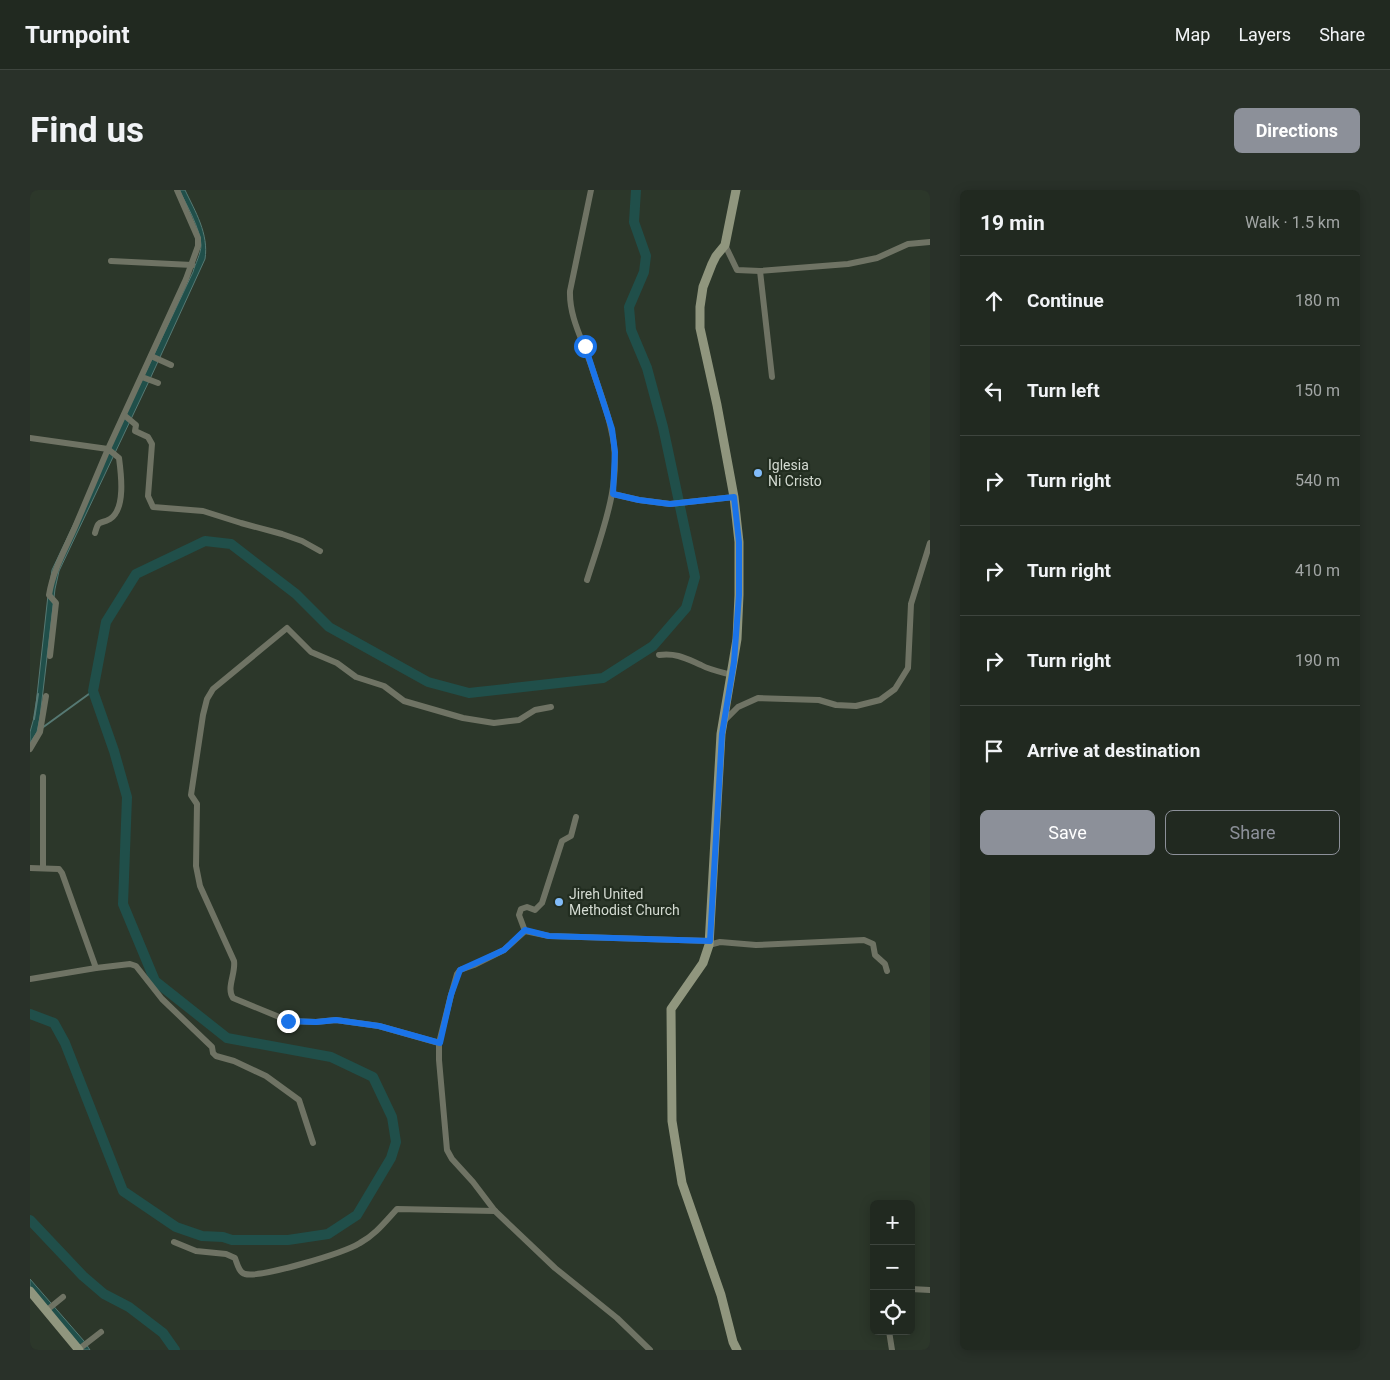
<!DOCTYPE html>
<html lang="en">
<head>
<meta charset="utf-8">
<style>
	:root { --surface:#212920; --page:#293129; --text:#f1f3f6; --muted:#a2a6a5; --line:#3e453e; --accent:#8c9099 }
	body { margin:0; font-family:Roboto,sans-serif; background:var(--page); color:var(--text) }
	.controls { position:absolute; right:15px; bottom:15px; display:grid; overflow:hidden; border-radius:8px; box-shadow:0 2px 12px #0003 }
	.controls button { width:45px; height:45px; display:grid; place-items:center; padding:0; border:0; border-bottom:1px solid var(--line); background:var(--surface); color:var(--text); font:25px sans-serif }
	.stop { position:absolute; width:15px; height:15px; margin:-11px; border:4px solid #1a73e8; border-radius:50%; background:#fff }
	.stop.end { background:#1a73e8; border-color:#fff; box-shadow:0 1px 5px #0008 }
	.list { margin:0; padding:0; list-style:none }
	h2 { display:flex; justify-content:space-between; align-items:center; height:65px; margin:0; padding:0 20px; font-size:21px }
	h2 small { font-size:16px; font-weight:400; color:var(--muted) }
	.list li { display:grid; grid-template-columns:32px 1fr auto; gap:15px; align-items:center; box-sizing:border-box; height:90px; padding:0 20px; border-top:1px solid var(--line) }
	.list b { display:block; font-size:19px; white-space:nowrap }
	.list em { font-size:16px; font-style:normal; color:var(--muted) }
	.actions { display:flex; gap:10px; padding:15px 20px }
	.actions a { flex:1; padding:11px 0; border:1px solid var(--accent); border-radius:8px; text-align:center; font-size:18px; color:var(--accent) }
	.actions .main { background:var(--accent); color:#fff }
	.icon { flex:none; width:28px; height:28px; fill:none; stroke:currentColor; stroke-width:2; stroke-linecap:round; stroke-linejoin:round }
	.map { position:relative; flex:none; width:900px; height:1160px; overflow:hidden; border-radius:8px }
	header { display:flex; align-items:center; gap:30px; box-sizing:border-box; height:70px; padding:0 25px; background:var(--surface); border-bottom:1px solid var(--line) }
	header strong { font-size:24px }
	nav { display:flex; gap:28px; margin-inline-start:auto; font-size:18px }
	.intro { display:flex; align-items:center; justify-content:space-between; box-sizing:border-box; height:120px; padding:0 30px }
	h1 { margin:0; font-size:35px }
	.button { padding:12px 22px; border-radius:8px; background:var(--accent); color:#fff; font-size:18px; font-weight:700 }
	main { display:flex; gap:30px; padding:0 30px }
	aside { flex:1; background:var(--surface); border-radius:8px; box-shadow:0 2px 12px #0003 }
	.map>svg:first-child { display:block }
	.water { fill:#204f4a; stroke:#567973 }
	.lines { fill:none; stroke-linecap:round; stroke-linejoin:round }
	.stream { stroke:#567973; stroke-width:2 }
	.river { stroke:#204f4a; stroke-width:10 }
	.street { stroke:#6f7364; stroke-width:6 }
	.secondary { stroke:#90967e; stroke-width:9 }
	.route { stroke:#1a73e8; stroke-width:6 }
	.poi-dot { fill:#82bcfa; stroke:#222d20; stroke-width:2 }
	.labels { text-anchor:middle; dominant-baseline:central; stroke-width:4.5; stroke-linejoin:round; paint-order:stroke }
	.poi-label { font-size:14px; fill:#d4dbd2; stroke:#222d20; text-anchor:start }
</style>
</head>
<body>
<header>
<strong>Turnpoint</strong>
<nav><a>Map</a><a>Layers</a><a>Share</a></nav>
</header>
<div class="intro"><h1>Find us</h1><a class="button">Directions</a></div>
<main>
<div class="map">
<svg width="900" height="1160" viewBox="0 0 900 1160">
	<rect width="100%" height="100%" fill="#2c372a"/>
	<g class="water">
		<path d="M149,0H155C165,21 179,44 175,69L120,189L29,381L25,399L10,527L7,542L0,553V542L5,524L18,405L22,380L163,82C165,74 171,64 171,55C171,41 156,13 149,0Z"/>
		<path d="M0,1089L54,1151L60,1160H52L0,1098Z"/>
	</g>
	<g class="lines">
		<g class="stream">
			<path d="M4,529L8,504"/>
			<path d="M12,538L63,501"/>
		</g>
		<g class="river">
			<path d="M0,824L24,833L35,853L93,1001L146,1037L172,1046L193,1047L202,1050H258L298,1044L327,1025L361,968L366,952L362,927L343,887L301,867L197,848L125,791L93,714L97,607L84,561L63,501L76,432L106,384L175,351L201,354L266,404L299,437L398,492L439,503L573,488L623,456L656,418L665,387L633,237L617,178L601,140L599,117L614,82L616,66L604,32L606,0"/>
			<path d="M0,1030L53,1086L74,1104L99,1117L133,1143L145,1160"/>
		</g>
		<g class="street">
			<path d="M695,55L707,80L730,81L818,74L847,68L878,54L900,52"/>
			<path d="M81,71L162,75"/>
			<path d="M730,81L742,187"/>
			<path d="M121,166L141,175"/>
			<path d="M112,187L128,193"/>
			<path d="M94,225L106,235L105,241L118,247L122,254L118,306L123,317L173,321L211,333L252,344L272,351L290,361"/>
			<path d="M0,248L78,259L156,89L168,56V48L147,0"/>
			<path d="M583,304L609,310L640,314L704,307"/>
			<path d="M557,390C572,342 594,290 581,239C577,219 569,200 563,181C555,154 539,129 540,101L561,0"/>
			<path d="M629,465C647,463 655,468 671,475C680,480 691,482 702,485"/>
			<path d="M20,466L26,413L19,405C23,380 35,360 45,337C56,311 67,285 78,259L89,268C91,283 96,319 80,329C70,335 69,328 65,343"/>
			<path d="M693,532L708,517L728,508L789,510L806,515L826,516L850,510L865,499L878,478L881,414L900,353"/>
			<path d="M0,559L10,542L16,506"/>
			<path d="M546,627L541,646L532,651L512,713L505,720L497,717L491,719L489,725L495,741L474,760L444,775L430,780L427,784L421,805L409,853V870L417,960L422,969L443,992L465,1021L525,1078L587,1128L620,1160"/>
			<path d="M0,678L29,679L32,683L66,778L0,789"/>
			<path d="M13,678V587"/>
			<path d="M495,741L519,746L680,751"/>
			<path d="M679,755L690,752L726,755L834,750L843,754L845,765L855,774L857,781"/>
			<path d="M66,778L100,774L106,776L132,809L182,857L183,863L186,866L204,871L236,886L269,910L283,953"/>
			<path d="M409,853L349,836L306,830L286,832L259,831L203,808C196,798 206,783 204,771L170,696L166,676L167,614L161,605L173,525L177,509L183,499L257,438L281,462L307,473L326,487L354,496L374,511L433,528L464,533L489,530L505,520L521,517"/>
			<path d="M144,1052L166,1061L196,1064L205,1068C207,1073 209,1083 215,1084C231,1088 314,1063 330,1053C345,1045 355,1032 367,1019L465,1021"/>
			<path d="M881,1099L900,1100"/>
			<path d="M17,1120L33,1107"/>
			<path d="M859,1141L862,1160"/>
			<path d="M49,1159L71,1142"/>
		</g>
		<g class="secondary">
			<path d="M706,0L695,55L686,66L682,74L673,97L670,117V138L687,215L704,307L709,352V405L707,449L691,544L679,755L673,773L641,819L642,931L652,993L691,1105L703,1152L707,1160"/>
			<path d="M0,1101L49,1160"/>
		</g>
	</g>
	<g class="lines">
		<path class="route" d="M258,831L286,832L306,830L349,836L410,853L421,805L430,780L474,760L495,740L519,746L680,751L692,544L704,472L709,405V352L704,307L640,314L609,310L583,304L585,262L582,239L555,156"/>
	</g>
	<g class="poi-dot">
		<circle cx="728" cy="283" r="5"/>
		<circle cx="529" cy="712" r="5"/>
	</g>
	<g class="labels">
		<g class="poi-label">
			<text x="738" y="275">Iglesia<tspan x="738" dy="16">Ni Cristo</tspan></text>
			<text x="539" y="704">Jireh United<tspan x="539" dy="16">Methodist Church</tspan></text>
		</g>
	</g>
</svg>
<div class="controls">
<button>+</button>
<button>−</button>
<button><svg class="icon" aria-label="locate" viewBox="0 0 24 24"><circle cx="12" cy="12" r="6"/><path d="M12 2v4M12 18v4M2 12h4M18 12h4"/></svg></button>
</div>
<div class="stop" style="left:555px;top:156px"></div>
<div class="stop end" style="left:258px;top:831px"></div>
</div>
<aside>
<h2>19 min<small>Walk · 1.5 km</small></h2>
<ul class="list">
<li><svg class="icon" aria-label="ahead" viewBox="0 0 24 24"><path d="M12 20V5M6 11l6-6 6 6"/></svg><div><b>Continue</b></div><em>180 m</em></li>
<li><svg class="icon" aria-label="left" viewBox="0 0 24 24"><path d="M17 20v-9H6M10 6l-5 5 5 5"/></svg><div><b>Turn left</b></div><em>150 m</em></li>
<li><svg class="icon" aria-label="right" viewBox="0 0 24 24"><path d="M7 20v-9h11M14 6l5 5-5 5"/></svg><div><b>Turn right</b></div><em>540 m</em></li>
<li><svg class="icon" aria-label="right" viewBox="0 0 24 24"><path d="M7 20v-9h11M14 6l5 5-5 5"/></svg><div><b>Turn right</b></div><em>410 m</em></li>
<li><svg class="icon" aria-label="right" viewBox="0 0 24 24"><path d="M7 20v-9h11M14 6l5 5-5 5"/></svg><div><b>Turn right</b></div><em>190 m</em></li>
<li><svg class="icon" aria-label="arrive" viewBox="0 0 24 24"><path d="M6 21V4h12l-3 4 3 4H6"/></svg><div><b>Arrive at destination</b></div></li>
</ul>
<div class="actions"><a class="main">Save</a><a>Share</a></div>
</aside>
</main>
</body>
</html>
